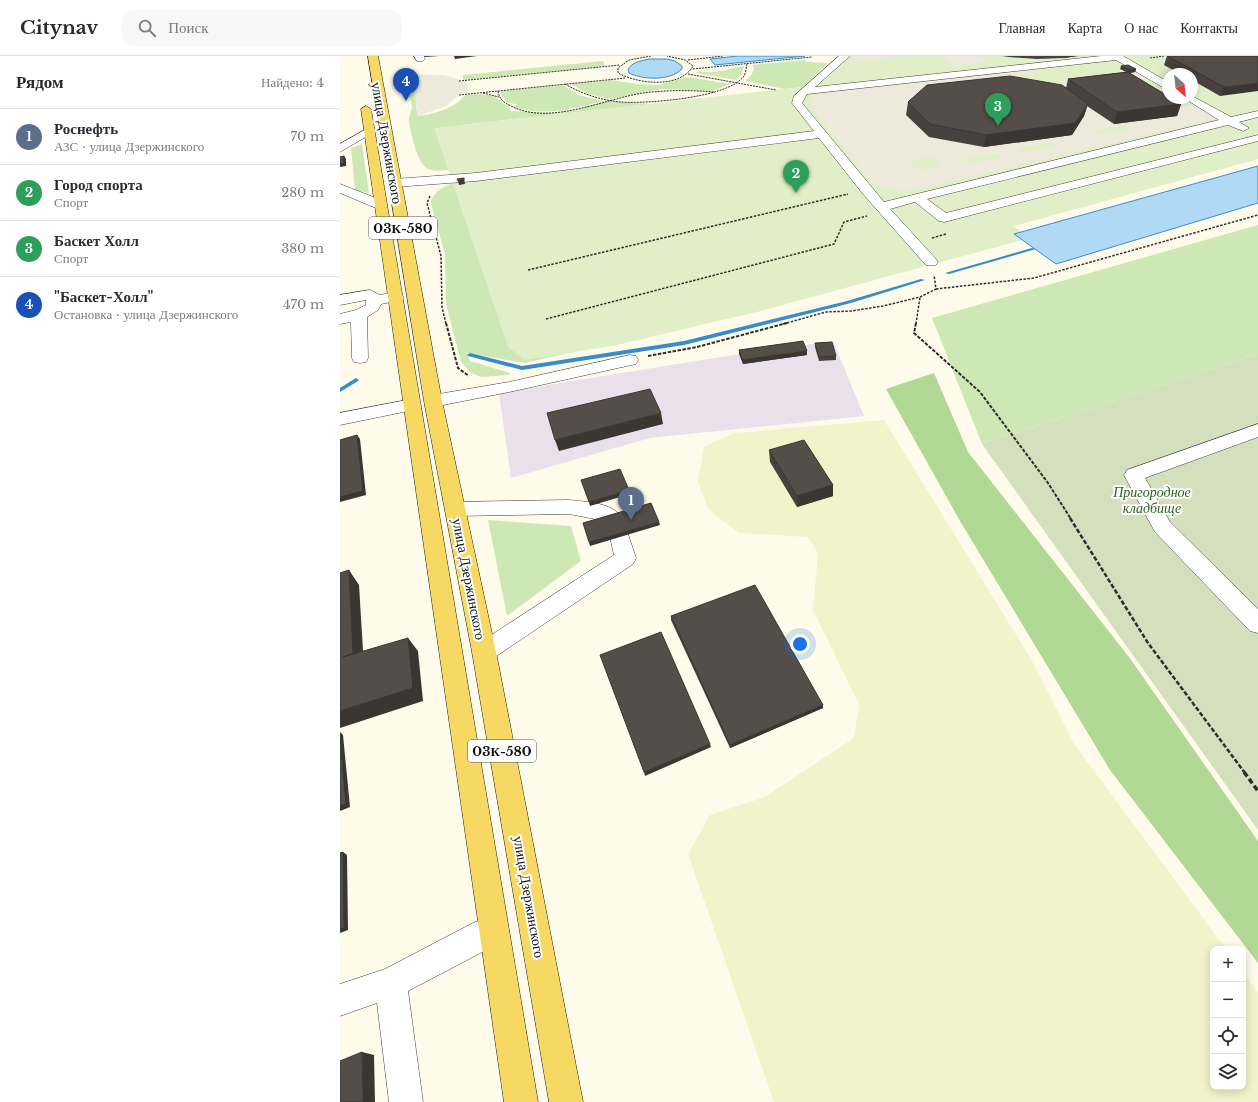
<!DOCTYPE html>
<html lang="ru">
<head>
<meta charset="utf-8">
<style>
	:root { --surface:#fff; --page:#f7f7f7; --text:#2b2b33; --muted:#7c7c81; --line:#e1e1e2; --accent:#111827 }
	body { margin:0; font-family:"Libre Baskerville",serif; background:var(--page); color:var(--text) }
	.controls { position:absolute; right:12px; bottom:12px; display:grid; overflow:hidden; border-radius:8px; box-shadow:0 2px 10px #0003 }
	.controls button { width:36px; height:36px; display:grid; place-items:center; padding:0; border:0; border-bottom:1px solid var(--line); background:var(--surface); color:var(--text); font:20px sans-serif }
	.compass { position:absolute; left:822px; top:12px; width:36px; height:36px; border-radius:50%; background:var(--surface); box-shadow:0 2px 10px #0003; rotate:153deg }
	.you { position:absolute; left:460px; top:588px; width:14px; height:14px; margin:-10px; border:3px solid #fff; border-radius:50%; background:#1a73e8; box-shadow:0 0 0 6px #1a73e833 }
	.badge { display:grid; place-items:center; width:26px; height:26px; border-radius:50%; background:var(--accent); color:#fff; font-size:13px; font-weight:700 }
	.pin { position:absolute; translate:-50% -33px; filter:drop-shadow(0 1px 2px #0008) }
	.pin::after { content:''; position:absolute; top:21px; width:14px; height:12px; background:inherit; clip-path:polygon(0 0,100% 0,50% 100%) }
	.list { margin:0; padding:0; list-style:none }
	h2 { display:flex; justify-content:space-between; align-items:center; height:52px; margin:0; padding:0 16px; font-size:17px }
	h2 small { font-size:13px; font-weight:400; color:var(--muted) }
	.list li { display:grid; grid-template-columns:26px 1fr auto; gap:12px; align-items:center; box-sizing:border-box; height:56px; padding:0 16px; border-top:1px solid var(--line) }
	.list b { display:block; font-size:15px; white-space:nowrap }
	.list p { margin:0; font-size:13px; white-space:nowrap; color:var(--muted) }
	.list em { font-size:13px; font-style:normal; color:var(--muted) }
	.icon { flex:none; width:22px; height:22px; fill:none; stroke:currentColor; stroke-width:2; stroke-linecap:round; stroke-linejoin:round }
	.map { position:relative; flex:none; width:918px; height:1046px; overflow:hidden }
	header { display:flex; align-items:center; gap:24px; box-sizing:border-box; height:56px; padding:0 20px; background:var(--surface); border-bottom:1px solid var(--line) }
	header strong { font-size:19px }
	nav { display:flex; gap:22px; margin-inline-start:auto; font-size:14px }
	.search { width:280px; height:36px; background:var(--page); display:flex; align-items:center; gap:10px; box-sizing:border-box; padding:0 14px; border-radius:12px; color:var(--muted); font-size:15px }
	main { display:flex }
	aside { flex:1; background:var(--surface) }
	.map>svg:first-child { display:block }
	.industrial { fill:#eadfeb }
	.farmland { fill:#f4f2cb }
	.green { fill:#cee8b5 }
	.forest { fill:#b1d895 }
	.cemetery { fill:#d3dfbd }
	.pitch { fill:#e0efc7; fill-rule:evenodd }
	.plaza { fill:#ede9db; fill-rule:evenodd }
	.water { fill:#b0d9f5; stroke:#388ccb }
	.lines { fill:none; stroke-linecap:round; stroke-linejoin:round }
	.stream { fill:#388ccb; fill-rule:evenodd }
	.minor-casing { stroke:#3f3f3f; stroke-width:1 }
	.major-casing { stroke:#1d1d1d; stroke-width:1 }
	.path-far4 { stroke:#2e2e2e; stroke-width:1; stroke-dasharray:2 1; stroke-linecap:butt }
	.path-far3 { stroke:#2e2e2e; stroke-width:1.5; stroke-dasharray:2.5 1.5; stroke-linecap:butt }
	.path-far2 { stroke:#2e2e2e; stroke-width:2; stroke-dasharray:3.5 1.5; stroke-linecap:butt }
	.path-far1 { stroke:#2e2e2e; stroke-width:2.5; stroke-dasharray:4.5 2; stroke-linecap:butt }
	.path { stroke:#2e2e2e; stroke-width:3.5; stroke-dasharray:5.5 3; stroke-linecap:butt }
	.minor { fill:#fff; fill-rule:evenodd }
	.major { fill:#f7d862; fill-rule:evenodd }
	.wall { fill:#48423e }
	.shaded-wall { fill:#3b3632 }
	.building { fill:#544d48; stroke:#3b3632 }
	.labels { text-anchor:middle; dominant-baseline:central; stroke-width:4; stroke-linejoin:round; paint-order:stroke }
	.shield { fill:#fff; stroke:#555; stroke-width:1 }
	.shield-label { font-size:13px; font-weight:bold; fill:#0c0c0c }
	.street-label { font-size:14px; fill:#0c0c0c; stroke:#fff }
	.park-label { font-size:14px; font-style:italic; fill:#29621d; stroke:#fff }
</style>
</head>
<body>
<header>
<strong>Citynav</strong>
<div class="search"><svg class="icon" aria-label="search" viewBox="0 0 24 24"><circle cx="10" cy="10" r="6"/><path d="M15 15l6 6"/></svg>Поиск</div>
<nav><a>Главная</a><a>Карта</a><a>О нас</a><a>Контакты</a></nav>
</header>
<main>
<aside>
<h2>Рядом<small>Найдено: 4</small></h2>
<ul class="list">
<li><span class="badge" style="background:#5c6f8a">1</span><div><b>Роснефть</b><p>АЗС · улица Дзержинского</p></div><em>70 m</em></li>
<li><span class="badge" style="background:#2e9e5b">2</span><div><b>Город спорта</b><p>Спорт</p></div><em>280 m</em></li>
<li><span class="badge" style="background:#2e9e5b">3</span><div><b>Баскет Холл</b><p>Спорт</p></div><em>380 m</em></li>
<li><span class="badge" style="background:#1a4fb4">4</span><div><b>&quot;Баскет-Холл&quot;</b><p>Остановка · улица Дзержинского</p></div><em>470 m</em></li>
</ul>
</aside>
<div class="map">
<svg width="918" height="1046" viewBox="0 0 918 1046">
	<rect width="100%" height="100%" fill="#fffbea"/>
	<path class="industrial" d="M493,285L524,360L310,382L171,422L159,337L399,298Z"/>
	<path class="farmland" d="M544,364L691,603L734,688L886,893H873V1031H903V916L918,936V1046H434L348,798L370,759L425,741L514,682L519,648L473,554L478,497L468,481L399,477L369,454L358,426L364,391L394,377Z"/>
	<g class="green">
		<path d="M464,4L467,6L488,7L463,31L445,33L405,25L412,18L414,12L412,9Z"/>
		<path d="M263,5L265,10L123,24V19Z"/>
		<path d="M404,10L402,17L396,24L356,17L359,15C375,19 388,12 404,10Z"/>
		<path d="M348,21L390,28L373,35L321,33L271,43L248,38L231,28L271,24L297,28L318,29Z"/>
		<path d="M71,25L78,48L76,50L78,60C94,58 116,52 125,39L140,38L154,40L170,52V55L216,57L237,54L265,45L312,48L121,69L125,111C114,113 98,117 88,113C78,109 70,76 69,65C68,60 72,56 72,50C72,40 63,35 61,26Z"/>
		<path d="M223,29L239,39L263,45C233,53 207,60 176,52V48L167,47L161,39V35Z"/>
		<path d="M22,88L29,137L15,134L11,92Z"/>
		<path d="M117,126L420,255L184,307L127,297L130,305L170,317L169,319L142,321L131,317L121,306L106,248L105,198L91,148C91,136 106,129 117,126Z"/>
		<path d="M918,169V298L642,388L592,262Z"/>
		<path d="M148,464L231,470L241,505L167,560Z"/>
	</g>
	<path class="forest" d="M594,317L628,396L789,601L918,785V907L770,714L620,465L546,333Z"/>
	<path class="cemetery" d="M918,298V774L642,388Z"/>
	<path class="pitch" d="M498,0H918V103L674,170L690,182L420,255L277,289L185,304L168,291L94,72L463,31ZM828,18H852V42H828Z"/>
	<g class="plaza">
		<path d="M515,0H563L509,6Z"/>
		<path d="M601,0H634L653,5L614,10Z"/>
		<path d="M689,14H697L702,16L681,19L696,29L800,17L808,22L781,25L823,52L851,49L859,51L878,62L576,134L565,135L545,133L532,127L468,47L473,40L491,36ZM567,58L732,79L644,91L589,81ZM785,70L791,74L759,78L754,74ZM711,87L716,92L682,96L677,92ZM657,98L662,102L627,107L622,103ZM594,101L604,111L578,114L569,104Z"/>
		<path d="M71,18L104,19L118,23L120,26L127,25L128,37L120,38L106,50L78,60Z"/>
	</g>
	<g class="water">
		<path d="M398,0H465L375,9L370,3Z"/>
		<path d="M309,3H327L335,5L342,10V13C330,25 303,24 289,17L288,14C291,6 301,5 309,3Z"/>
		<path d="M918,110V147L716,208L674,178Z"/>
	</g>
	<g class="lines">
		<g class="stream">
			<path d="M692,192L696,193L609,218L605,217Z"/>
			<path d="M581,223L585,224L511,247L344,289L182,314L128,300L127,299L130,297L182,310L344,285L507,245Z"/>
			<path d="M16,322L19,324L18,325L0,336V332Z"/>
		</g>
		<g class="minor-casing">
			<g id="minor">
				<path d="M74,0H84L85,3L83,5H77Z"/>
				<path d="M499,0H510L475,31L761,0H783L828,26V33L824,32L776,4L467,38L462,47L544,146L879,64L844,42H852V40L891,61L918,55V61L899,66L909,72L903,75L888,69L587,143L606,157L918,79V85L604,166L599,165L575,146L550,153L596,203L598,206L596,209H586L523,138L479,82L136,125L55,131L49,127L55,123L136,117L474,75L452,47L454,40Z"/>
				<path d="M30,71L36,74L34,76L0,96V88Z"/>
				<path d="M0,128L46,146L47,149L41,153L36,152L0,137Z"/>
				<path d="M30,234L40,239L56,236L61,238L64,241L61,244L41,248L38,254L27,261L28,302L26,306L20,307L14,306L12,302L11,266L0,268V258L16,254L26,249V244L0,249V239Z"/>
				<path d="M290,299L296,300L298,304L296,308L169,336L93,351L87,349L84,345L87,341L93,339L169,326Z"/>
				<path d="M72,343L78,345L81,349L78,353L0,369V357Z"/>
				<path d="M918,368V381L805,422L830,466L918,553V577L910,575L815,476L784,419L787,414Z"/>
				<path d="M229,444C245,446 273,446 282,462L279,467L272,469L255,463L229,458L116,460L109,458L106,453L109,448L116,446Z"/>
				<path d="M280,473L287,475L296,502L293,508L152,603L144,606L136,603L132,596L136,589L274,499L270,481L273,475Z"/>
				<path d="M154,860L165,864L169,875L165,886L150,892L68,935L83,1046H49L37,947L0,960V928L45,913L133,867Z"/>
			</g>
		</g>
		<g class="major-casing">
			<g id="major">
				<path d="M28,0H38L102,345L156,596L243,1046H209L132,596L84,345Z"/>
				<path d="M26,50L31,53L198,1046H164L21,53Z"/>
			</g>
		</g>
		<g class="path-far4">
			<path d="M311,0L289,4L278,12V17C298,28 340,33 353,10L345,4L327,0"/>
			<path d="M810,2L824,0"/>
			<path d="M348,4L383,0"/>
			<path d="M353,13L472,1"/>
			<path d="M348,18L436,34"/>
			<path d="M55,25L72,22"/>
			<path d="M119,25L280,9"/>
			<path d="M225,28C242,38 261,44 280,46C306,48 389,42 404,20C406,17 406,11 407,8"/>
			<path d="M158,35C159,43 164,47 171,50C209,70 264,43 303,37C326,34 351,34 374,36"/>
			<path d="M143,37L159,41"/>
			<path d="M119,39L286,22"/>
		</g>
		<g class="path-far3">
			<path d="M90,140L87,147L101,200L102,251L106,268"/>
			<path d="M592,182L606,178"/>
			<path d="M188,214L508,138"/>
			<path d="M596,233L694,222L918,159"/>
			<path d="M206,263L494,188L504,166L527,160"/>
			<path d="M443,268L486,256L511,255L543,250L580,241L596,233L594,219"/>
			<path d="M576,268L580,241"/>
		</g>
		<g class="path-far2">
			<path d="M106,267L118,312L129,320"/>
			<path d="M576,267L574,277L640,336L708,427L731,463"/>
			<path d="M308,300L357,291L447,267"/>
		</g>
		<path class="path-far1" d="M730,462L808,587L905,717"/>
		<path class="path" d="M904,716L918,735"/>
		<use href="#minor" class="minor"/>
		<use href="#major" class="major"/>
	</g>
	<g class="wall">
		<path d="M662,0H738L724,2L697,3L669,1Z"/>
		<path d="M827,0H918L880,40L852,24V18H840L824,9Z"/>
		<path d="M781,10L796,13L795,16L789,17L841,48L837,60L774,68L747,50L744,60L732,79L644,91L589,81L566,59L568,46L726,32L728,23L786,16L780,13Z"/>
		<path d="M475,287L496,300V304L479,305L475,291Z"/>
		<path d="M399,294L467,299L403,308L399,298Z"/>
		<path d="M429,394L493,429V440L457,451L430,406Z"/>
		<path d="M331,560L483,649V652L390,692L331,564Z"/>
	</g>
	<g class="shaded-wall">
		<path d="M84,0H99L85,1Z"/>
		<path d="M114,0H137L115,3Z"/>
		<path d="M725,0H738L724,2Z"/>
		<path d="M796,13L795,16L788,17L789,14Z"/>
		<path d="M918,27V35L880,40L884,31Z"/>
		<path d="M748,48L744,60L732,79L644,91L646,79Z"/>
		<path d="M841,48L837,60L774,68L777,56Z"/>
		<path d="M4,100L6,103V110L0,111V108Z"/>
		<path d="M124,122L125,128L119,129L118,125Z"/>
		<path d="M467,295V299L403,308L402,304Z"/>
		<path d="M321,357L323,368L219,395L215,384Z"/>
		<path d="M17,379L20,383L26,439L0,446V441Z"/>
		<path d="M493,429V440L457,451V440Z"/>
		<path d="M289,434L290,438L250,450L249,446Z"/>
		<path d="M319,466L320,469L250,490L249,486Z"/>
		<path d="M9,514L19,529L24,611L3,601Z"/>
		<path d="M68,582L78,595L83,645L0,672V655Z"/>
		<path d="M483,649V652L390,692V689Z"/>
		<path d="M0,676L3,679L10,751L0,755Z"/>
		<path d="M370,688L371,691L305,720L304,716Z"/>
		<path d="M3,796L7,799L8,874L0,877Z"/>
		<path d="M22,996L34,999L35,1046H23Z"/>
	</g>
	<g class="building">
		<path d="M827,0H918V27L884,31Z"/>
		<path d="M788,9L796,13L789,14L781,10Z"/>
		<path d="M788,16L828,40V42H831L841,48L777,56L728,23Z"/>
		<path d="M670,20L722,29L748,48L735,67L646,79L590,68L568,46L587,29Z"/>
		<path d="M4,100V107L0,108V101Z"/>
		<path d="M124,122V124L118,125L117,123Z"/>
		<path d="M463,285L467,295L402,304L399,294Z"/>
		<path d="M492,286L496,300L479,301L475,287Z"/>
		<path d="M310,333L321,357L215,384L207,357Z"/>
		<path d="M17,379L23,435L0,441V384Z"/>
		<path d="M464,384L493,429L457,440L429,394Z"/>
		<path d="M280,413L289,434L249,446L241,424Z"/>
		<path d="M311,447L319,466L249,486L243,467Z"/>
		<path d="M9,514L13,597L3,601L68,582L73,632L0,655V517Z"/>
		<path d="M415,529L483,649L390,689L331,560Z"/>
		<path d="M321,576L370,688L304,716L260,599Z"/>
		<path d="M0,680L6,748L0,750Z"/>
		<path d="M3,796L4,872L0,873V797Z"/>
		<path d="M22,996L23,1046H0V1005Z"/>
	</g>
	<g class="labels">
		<g class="shield">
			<rect x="29" y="161" width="68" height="22" rx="3"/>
			<rect x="128" y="684" width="68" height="22" rx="3"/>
		</g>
		<g class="shield-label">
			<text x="63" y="172">03К-580</text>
			<text x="162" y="695">03К-580</text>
		</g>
		<g class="street-label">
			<text transform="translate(47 87) rotate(80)">улица Дзержинского</text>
			<text transform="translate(129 523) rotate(79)">улица Дзержинского</text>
			<text transform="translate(189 841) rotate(80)">улица Дзержинского</text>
		</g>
		<g class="park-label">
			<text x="812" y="436">Пригородное<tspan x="812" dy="16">кладбище</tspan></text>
		</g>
	</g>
</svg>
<div class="controls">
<button>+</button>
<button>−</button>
<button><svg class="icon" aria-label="locate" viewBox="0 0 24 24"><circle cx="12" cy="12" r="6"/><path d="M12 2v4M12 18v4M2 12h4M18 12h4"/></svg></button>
<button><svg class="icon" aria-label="layers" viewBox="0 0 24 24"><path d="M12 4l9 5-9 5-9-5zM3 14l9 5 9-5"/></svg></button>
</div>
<svg class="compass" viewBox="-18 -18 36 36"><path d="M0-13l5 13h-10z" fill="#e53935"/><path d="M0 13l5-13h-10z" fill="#7c7c81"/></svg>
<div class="you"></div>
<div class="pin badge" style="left:291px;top:464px;background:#5c6f8a">1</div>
<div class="pin badge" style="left:456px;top:137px;background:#2e9e5b">2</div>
<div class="pin badge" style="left:658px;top:70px;background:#2e9e5b">3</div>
<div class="pin badge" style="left:66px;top:45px;background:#1a4fb4">4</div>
</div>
</main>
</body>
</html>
